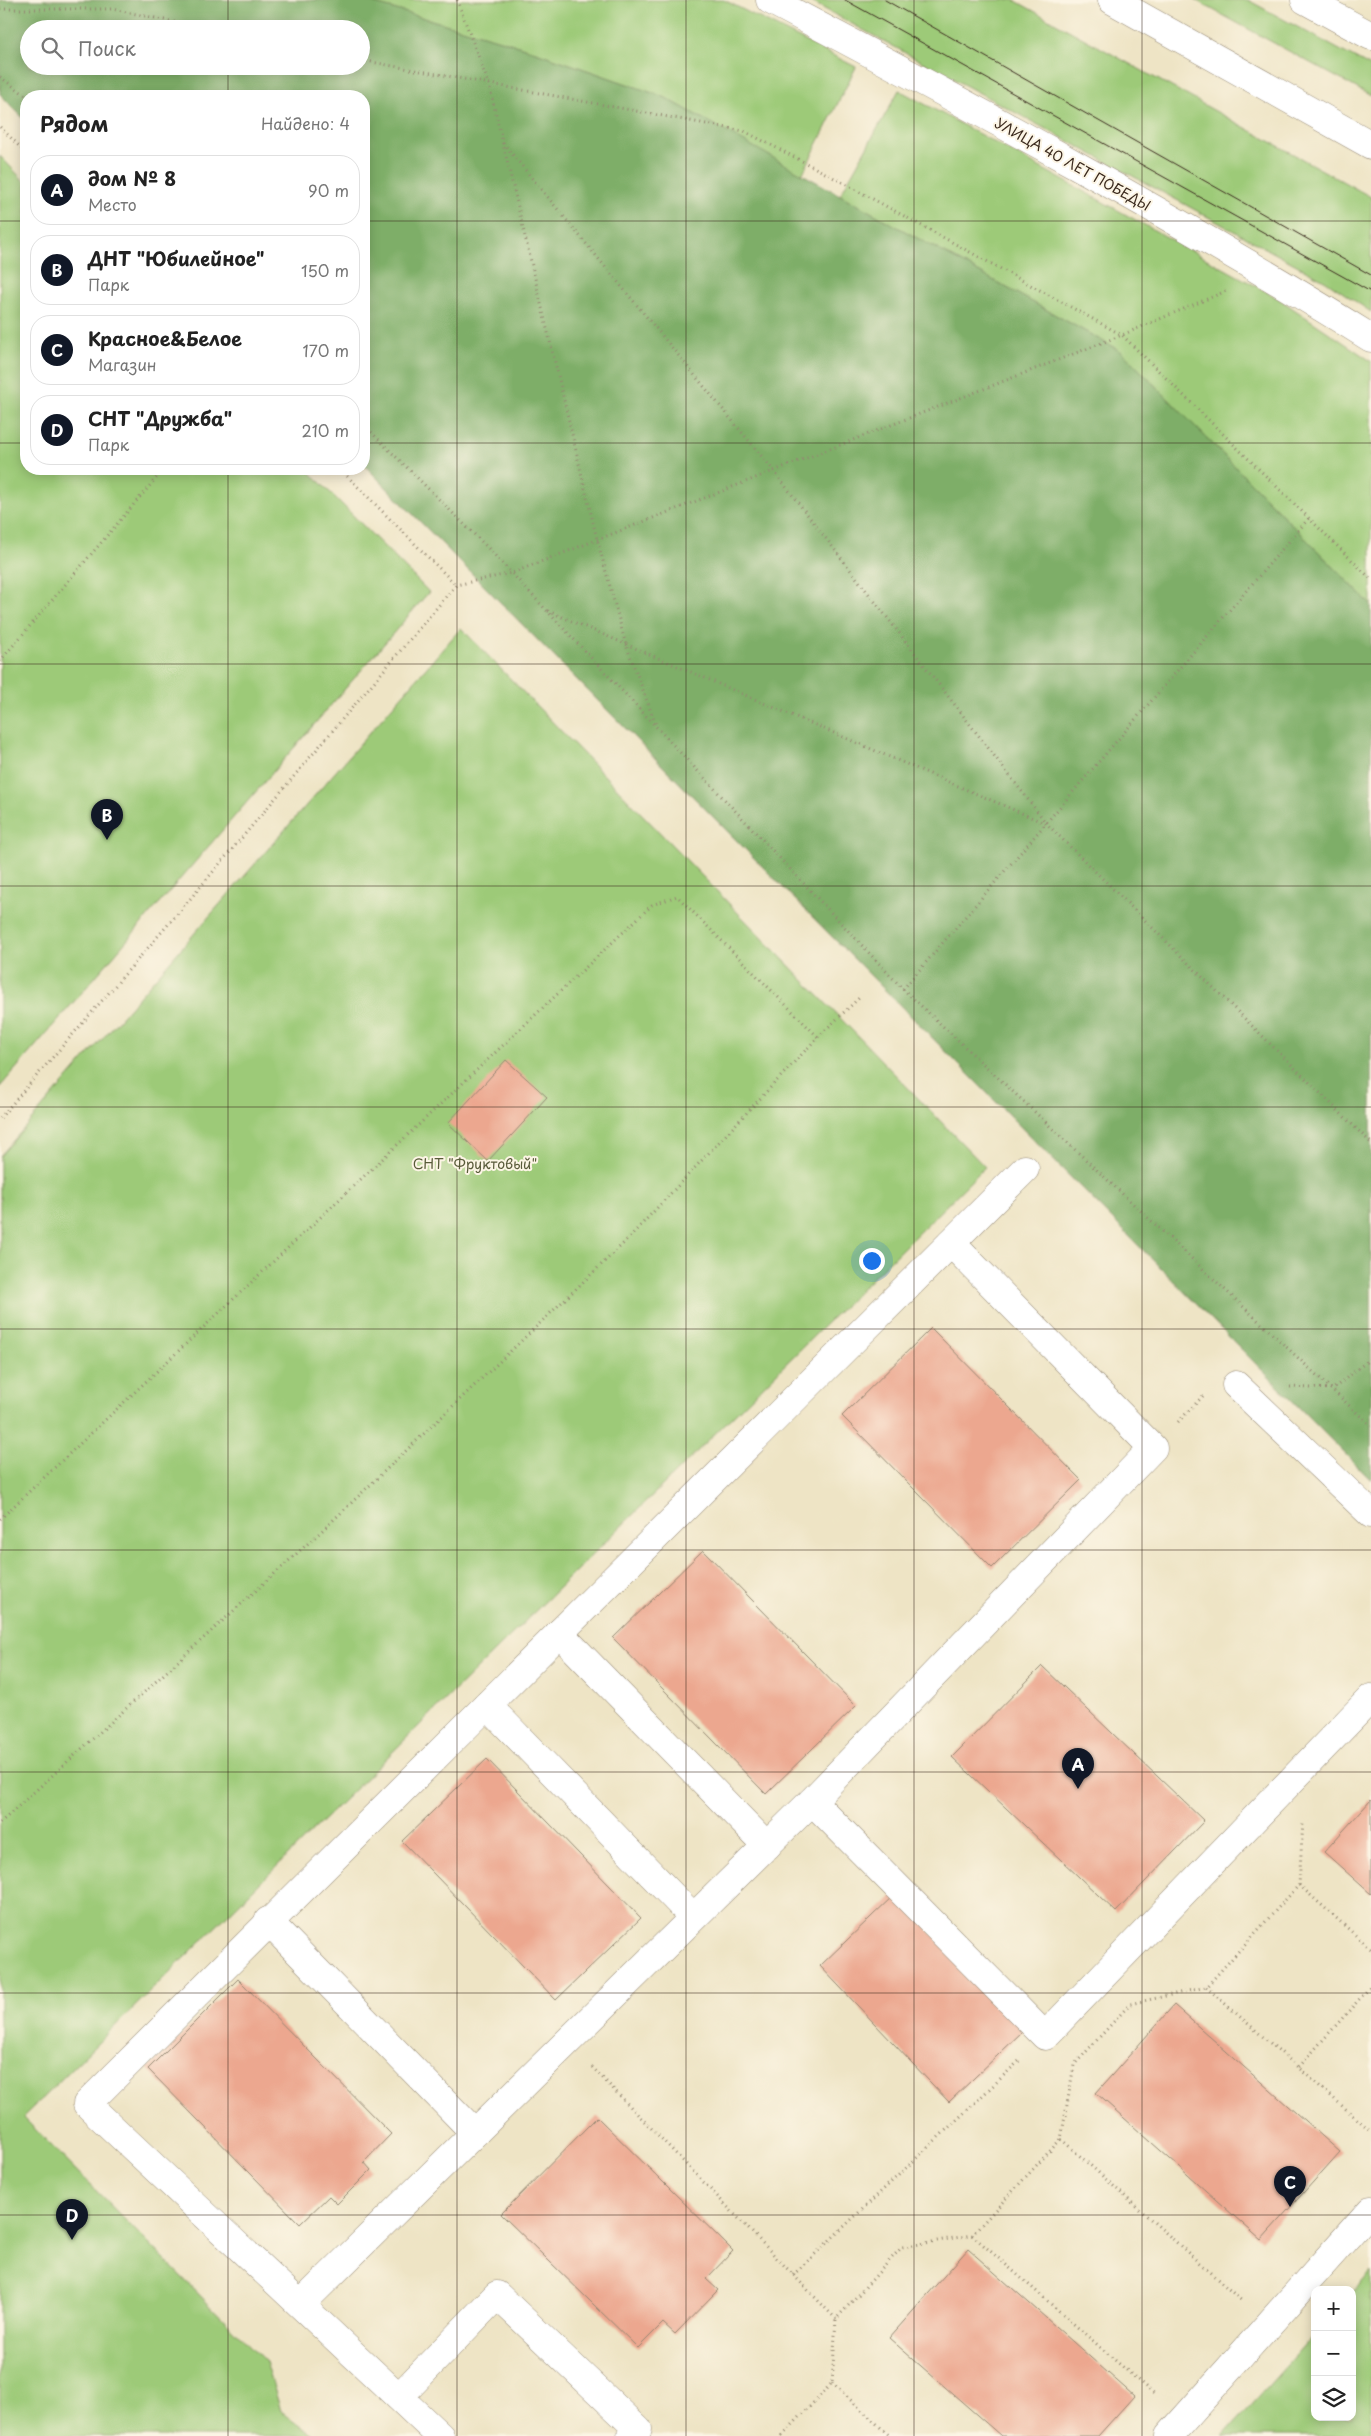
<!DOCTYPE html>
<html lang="ru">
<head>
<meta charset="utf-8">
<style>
	:root { --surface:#fff; --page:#f2f2f2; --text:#222; --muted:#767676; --line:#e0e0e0; --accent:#111827 }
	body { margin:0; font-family:"Playpen Sans",sans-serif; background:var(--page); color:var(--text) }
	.controls { position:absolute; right:15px; bottom:15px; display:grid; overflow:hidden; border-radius:10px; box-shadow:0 2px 12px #0003 }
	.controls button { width:45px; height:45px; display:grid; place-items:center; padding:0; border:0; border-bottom:1px solid var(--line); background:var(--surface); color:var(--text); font:25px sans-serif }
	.you { position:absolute; left:871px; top:1260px; width:18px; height:18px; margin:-12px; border:4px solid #fff; border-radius:50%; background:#1a73e8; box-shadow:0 0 0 8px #1a73e833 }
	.badge { display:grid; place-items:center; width:32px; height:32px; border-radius:50%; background:var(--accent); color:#fff; font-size:16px; font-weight:700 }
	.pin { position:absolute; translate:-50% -41px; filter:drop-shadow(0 1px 2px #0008) }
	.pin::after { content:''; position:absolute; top:26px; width:18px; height:15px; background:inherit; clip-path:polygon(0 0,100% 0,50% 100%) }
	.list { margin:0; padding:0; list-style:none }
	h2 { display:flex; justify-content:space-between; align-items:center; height:65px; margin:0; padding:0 20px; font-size:21px }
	h2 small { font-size:16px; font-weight:400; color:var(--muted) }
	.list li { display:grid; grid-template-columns:32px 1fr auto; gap:15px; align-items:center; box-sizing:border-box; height:70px; margin:0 10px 10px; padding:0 10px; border:1px solid var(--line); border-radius:20px }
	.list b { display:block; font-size:19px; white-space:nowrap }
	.list p { margin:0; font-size:16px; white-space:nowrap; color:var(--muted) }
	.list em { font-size:16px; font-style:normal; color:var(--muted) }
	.icon { flex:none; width:28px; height:28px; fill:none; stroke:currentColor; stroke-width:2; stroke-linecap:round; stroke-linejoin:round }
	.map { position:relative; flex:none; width:1371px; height:2436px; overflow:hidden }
	.search { position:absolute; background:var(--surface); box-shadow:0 2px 12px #0003; left:20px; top:20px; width:350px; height:55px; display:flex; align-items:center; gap:12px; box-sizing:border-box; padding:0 18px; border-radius:28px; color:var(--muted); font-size:19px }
	.panel { position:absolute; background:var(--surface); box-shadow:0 2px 12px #0003; left:20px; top:90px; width:350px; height:385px; border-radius:20px }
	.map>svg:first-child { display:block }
	.green { fill:#9dca78; stroke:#6c7a4b }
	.forest { fill:#7eae68; stroke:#5c6c43; fill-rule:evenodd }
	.building { fill:#eca78f }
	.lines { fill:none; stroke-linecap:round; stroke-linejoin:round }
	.minor-casing { stroke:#948772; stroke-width:29 }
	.major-casing { stroke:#948772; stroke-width:29 }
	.path { stroke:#948772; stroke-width:3; stroke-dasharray:1 4; stroke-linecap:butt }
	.minor { stroke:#fff; stroke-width:28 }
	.major { stroke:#fff; stroke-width:28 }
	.tram { stroke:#3b2a1e; stroke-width:1 }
	.grid { fill:none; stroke:#3b2a1e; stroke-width:1; stroke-opacity:0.55 }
	.labels { text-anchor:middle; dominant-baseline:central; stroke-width:4; stroke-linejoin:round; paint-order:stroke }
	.street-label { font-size:14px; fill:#3b2a1e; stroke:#fcf5e5 }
	.park-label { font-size:14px; fill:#585a39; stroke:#fcf5e5 }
</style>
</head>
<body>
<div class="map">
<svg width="1371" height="2436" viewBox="0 0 1371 2436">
	<rect width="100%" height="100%" fill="#fcf5e5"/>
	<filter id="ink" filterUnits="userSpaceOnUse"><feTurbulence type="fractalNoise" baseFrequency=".02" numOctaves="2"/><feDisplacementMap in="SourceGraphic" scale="10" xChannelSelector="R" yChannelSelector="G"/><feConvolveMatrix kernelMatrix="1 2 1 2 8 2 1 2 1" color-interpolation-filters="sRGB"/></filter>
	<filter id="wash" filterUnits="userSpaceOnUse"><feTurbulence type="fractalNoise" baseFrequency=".0096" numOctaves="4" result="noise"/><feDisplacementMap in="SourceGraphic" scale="20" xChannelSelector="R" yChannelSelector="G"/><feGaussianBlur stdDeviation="1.12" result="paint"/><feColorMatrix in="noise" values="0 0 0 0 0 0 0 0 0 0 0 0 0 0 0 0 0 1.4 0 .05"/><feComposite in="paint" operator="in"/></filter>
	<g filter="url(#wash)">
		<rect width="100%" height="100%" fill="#eee4c5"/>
		<g class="green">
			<path d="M362,0H724L856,67L802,175L664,97L507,42Z"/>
			<path d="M808,0H1014L1371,197V312L1326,281Z"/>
			<path d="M1195,0H1248L1371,67V96Z"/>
			<path d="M899,90L1276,297L1371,361V605L1122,352L840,195Z"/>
			<path d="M0,156L26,183V469H307L429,592L0,1087Z"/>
			<path d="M461,628L985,1167L23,2117L266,2362L281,2411L314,2436H0V1156Z"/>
			<path d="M1371,2272V2436H1223L1315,2334V2417H1352V2293Z"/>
		</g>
		<path class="forest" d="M0,0H362L507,42L664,97L1122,352L1371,605V1480L364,465V96H26V121L0,94ZM29,29H361V66H29Z"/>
		<g id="blocks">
			<g class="building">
				<path d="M506,1060L547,1097L488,1161L448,1123Z"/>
				<path d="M931,1328L1081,1480L992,1568L842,1416Z"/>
				<path d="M703,1550L856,1706L766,1794L613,1638Z"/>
				<path d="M1042,1666L1204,1821L1116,1912L952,1757Z"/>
				<path d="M487,1759L641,1918L556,2000L402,1841Z"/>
				<path d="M1371,1800V1894L1324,1852Z"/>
				<path d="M895,1894L1024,2030L949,2102L820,1966Z"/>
				<path d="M238,1979L391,2134L364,2162L371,2170L337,2204L329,2196L300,2224L148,2069Z"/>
				<path d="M1174,2005L1340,2152L1261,2240L1096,2093Z"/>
				<path d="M597,2117L733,2251L706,2279L718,2290L675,2334L663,2323L638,2348L501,2214Z"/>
				<path d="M968,2249L1134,2396L1098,2436H1001L889,2338Z"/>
			</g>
		</g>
	</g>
	<g filter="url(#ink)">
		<use href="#blocks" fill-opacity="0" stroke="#948772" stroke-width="1"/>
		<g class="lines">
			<g class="minor-casing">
				<g id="minor">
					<path d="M770,0C973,107 1175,216 1371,338"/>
					<path d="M1236,1385L1371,1514"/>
					<path d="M559,1633L767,1846"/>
					<path d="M487,1705L693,1917"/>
					<path d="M812,1801L1153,1448L951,1243"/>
					<path d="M268,1921L475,2133"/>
					<path d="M301,2304L812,1801L1045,2036L1371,1698"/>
					<path d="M399,2397L497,2295L638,2429L631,2436"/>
					<path d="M440,2436L87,2104L1025,1169"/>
					<path d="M1169,2436L1371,2210"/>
				</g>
			</g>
			<g class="major-casing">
				<g id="major">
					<path d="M1112,0L1371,145"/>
					<path d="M1305,0L1371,36"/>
				</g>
			</g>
			<g class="path">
				<path d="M457,0L489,85L597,539L626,645L656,725"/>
				<path d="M0,9H112L208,29"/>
				<path d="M361,60L744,131L827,174L1122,335L1371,579"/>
				<path d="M0,77L27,96"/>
				<path d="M0,127L26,153"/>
				<path d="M503,143L773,470L1047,824"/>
				<path d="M364,425L486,546L903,989L1371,1426"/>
				<path d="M340,469L456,585"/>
				<path d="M548,611L1047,824L1371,1143"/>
				<path d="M0,661L164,469"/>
				<path d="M903,989L1309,518"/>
				<path d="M0,1118L179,912L456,585L512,573L1122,335L1226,291"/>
				<path d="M1290,1387L1333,1389L1371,1358"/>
				<path d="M1178,1422L1203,1396"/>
				<path d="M0,1519L652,905L677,896L818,1037"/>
				<path d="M0,1823L326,1527L624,1243L818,1037L859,998"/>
				<path d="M1299,1885L1371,1949"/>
				<path d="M1206,1987L1371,2131"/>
				<path d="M592,2067L836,2319"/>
				<path d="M1299,2067L1371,1986"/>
				<path d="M1061,2139L1243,2302"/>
				<path d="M972,2235L1156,2396"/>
				<path d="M793,2275L1019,2061"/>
				<path d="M832,2383L890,2436"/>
				<path d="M782,2436L832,2383L836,2319L902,2247L972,2235L1061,2139L1074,2065L1130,2004L1206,1987L1299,1885L1303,1822"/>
			</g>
			<use href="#minor" class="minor"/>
			<use href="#major" class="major"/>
			<g class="tram">
				<path d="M845,0L1371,292"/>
				<path d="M885,0L1371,275"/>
			</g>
		</g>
	</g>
	<path class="grid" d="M228,0V29M457,0V2436M686,0V2436M914,0V2436M1142,0V2436M228,66V96M0,221H26M364,221H1371M0,443H26M364,443H1371M228,469V2436M0,664H1371M0,886H1371M0,1107H1371M0,1329H1371M0,1550H1371M0,1772H1371M0,1993H1371M0,2215H1371"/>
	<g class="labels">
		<g class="street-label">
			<text transform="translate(1073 164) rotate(29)">УЛИЦА 40 ЛЕТ ПОБЕДЫ</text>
		</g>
		<g class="park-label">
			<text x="475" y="1163">СНТ "Фруктовый"</text>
		</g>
	</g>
</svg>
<div class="controls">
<button>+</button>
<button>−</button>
<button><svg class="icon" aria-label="layers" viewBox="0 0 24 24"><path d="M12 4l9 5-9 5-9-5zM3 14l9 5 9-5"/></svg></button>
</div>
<div class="you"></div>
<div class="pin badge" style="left:1078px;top:1789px">A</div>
<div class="pin badge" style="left:107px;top:840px">B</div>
<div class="pin badge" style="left:1290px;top:2207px">C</div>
<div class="pin badge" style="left:72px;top:2240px">D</div>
<div class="search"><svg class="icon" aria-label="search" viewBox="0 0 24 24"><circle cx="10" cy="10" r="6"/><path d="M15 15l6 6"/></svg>Поиск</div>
<section class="panel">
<h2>Рядом<small>Найдено: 4</small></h2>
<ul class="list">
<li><span class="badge">A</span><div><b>дом № 8</b><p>Место</p></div><em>90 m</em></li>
<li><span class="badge">B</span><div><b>ДНТ &quot;Юбилейное&quot;</b><p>Парк</p></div><em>150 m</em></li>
<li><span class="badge">C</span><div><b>Красное&amp;Белое</b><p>Магазин</p></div><em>170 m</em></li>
<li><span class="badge">D</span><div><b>СНТ &quot;Дружба&quot;</b><p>Парк</p></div><em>210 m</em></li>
</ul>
</section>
</div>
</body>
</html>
